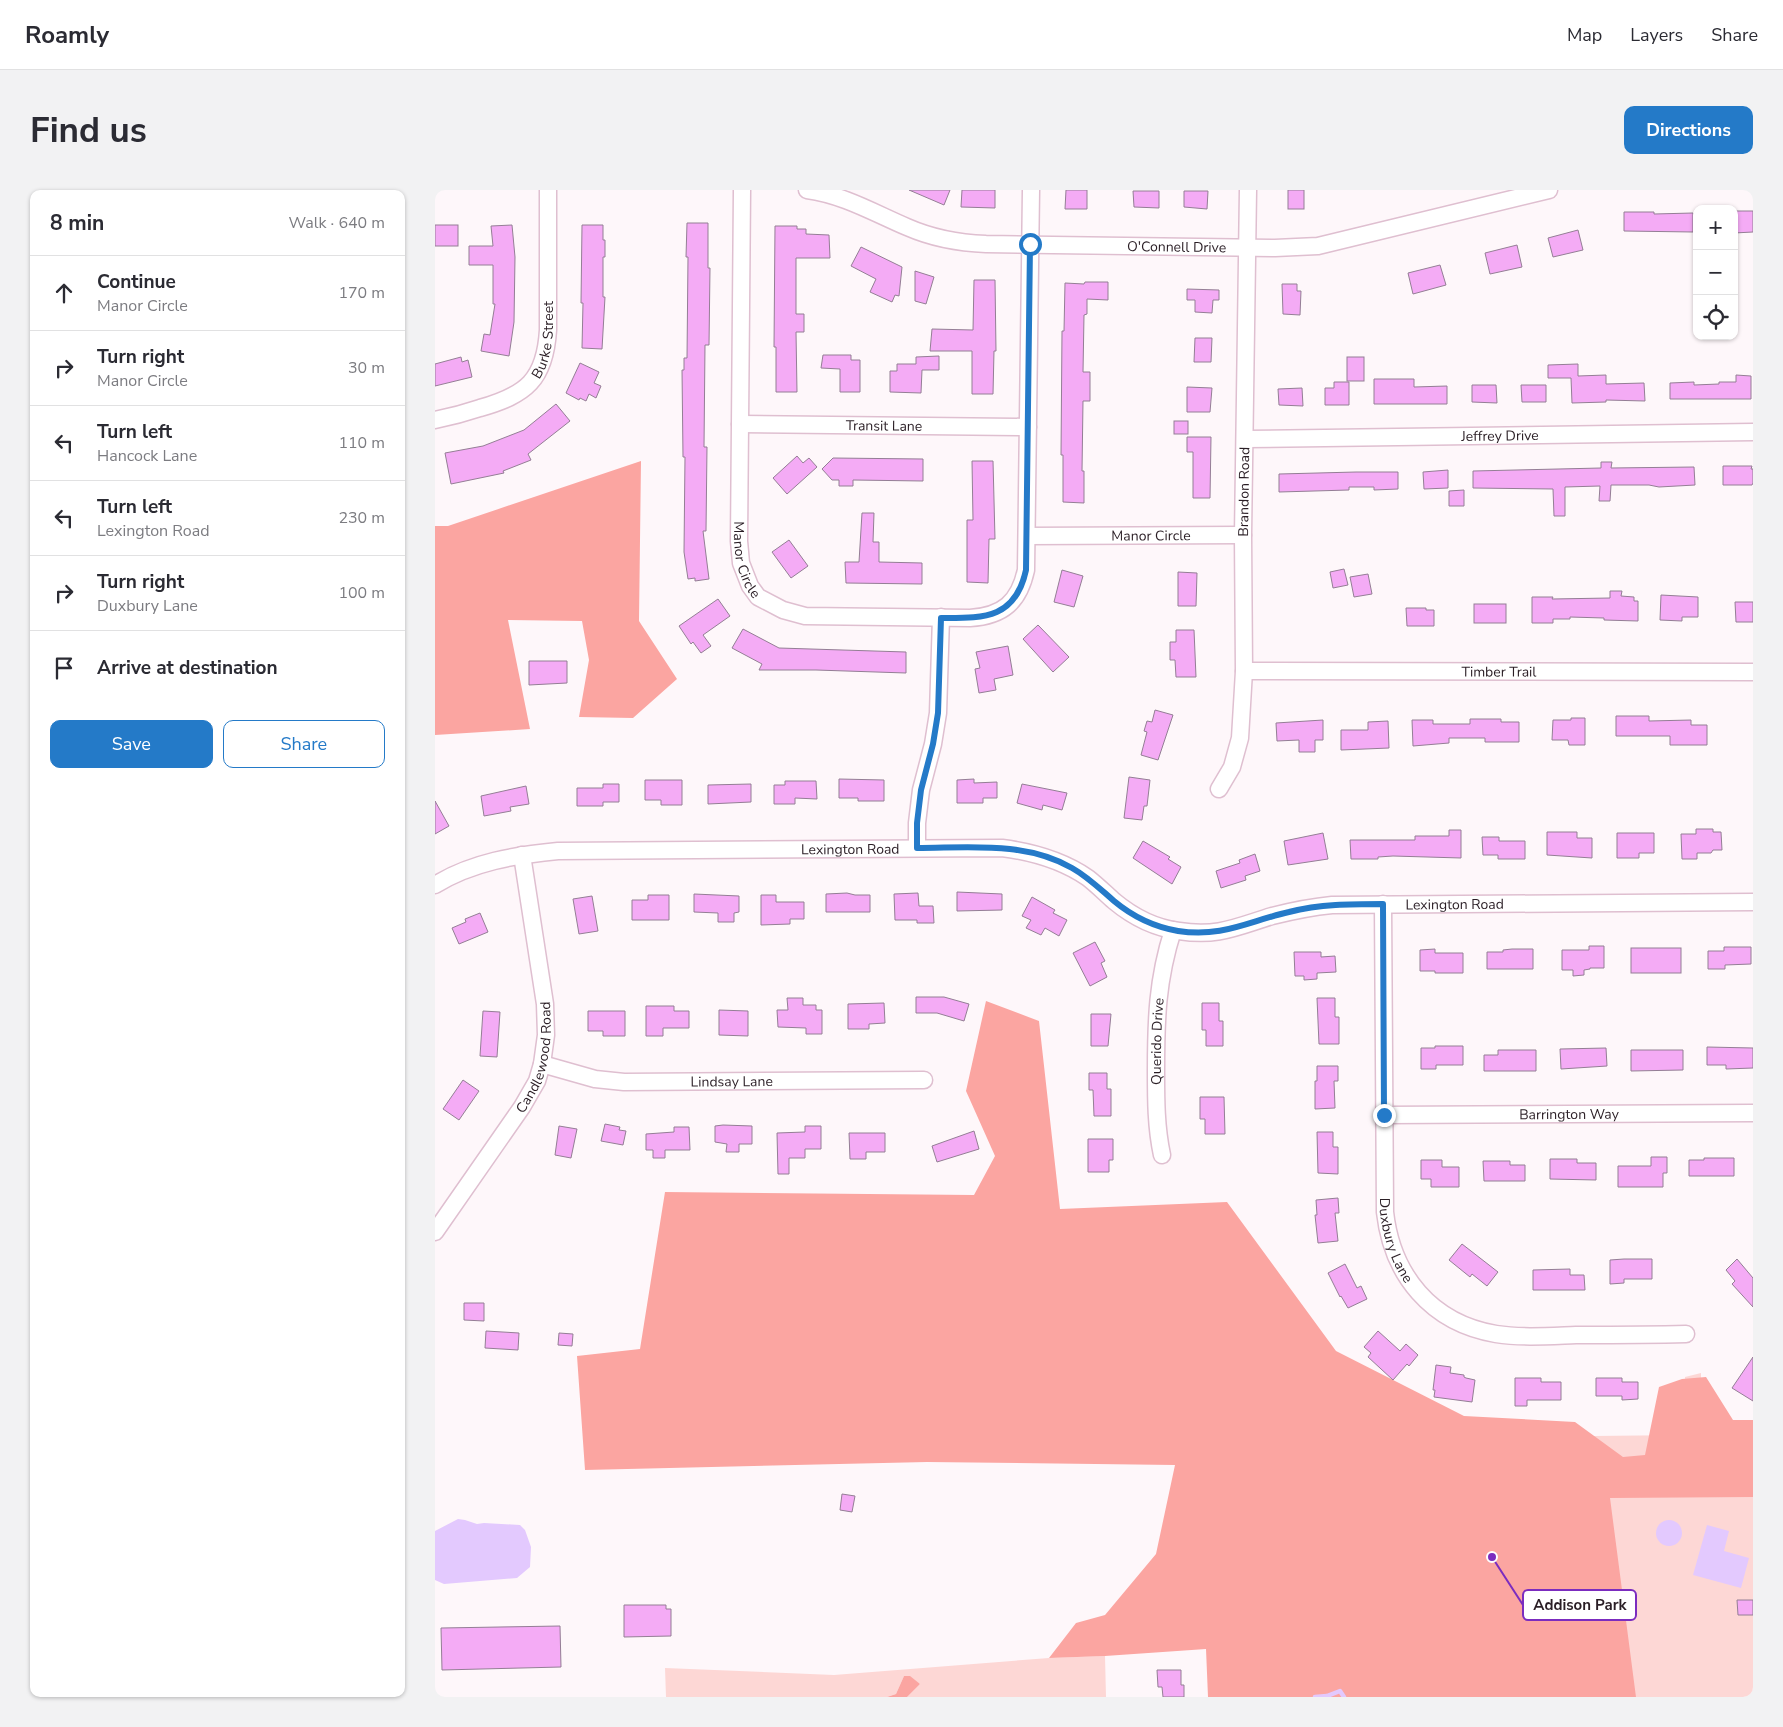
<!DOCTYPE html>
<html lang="en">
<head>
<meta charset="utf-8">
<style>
	:root { --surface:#fff; --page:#f2f2f3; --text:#2b2b33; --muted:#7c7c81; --line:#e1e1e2; --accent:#247ac8 }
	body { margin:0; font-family:"Nunito Sans",sans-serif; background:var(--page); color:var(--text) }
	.controls { position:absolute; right:15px; top:15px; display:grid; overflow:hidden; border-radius:10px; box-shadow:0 1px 4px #0004 }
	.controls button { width:45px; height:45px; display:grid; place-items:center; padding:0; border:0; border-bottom:1px solid var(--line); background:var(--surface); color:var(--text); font:25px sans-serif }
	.stop { position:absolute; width:15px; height:15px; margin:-11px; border:4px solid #247ac8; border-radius:50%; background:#fff }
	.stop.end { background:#247ac8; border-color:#fff; box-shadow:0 1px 5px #0008 }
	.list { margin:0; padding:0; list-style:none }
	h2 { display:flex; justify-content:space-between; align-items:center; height:65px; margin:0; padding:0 20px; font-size:21px }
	h2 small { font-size:16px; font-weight:400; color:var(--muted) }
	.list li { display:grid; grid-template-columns:32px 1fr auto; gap:15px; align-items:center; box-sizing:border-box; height:75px; padding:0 20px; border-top:1px solid var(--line) }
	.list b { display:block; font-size:19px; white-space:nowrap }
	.list p { margin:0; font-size:16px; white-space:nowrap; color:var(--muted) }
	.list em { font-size:16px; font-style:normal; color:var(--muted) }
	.actions { display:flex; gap:10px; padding:15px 20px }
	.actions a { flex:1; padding:11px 0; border:1px solid var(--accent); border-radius:10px; text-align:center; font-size:18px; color:var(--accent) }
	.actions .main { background:var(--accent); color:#fff }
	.icon { flex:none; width:28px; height:28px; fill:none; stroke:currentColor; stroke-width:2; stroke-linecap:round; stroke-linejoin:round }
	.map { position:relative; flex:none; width:1318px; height:1507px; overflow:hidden; border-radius:10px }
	header { display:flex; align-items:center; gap:30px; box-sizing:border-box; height:70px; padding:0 25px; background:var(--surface); border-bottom:1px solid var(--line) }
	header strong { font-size:24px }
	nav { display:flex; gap:28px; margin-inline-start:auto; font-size:18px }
	.intro { display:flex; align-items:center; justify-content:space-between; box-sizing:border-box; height:120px; padding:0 30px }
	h1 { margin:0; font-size:35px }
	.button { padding:12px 22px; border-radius:10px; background:var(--accent); color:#fff; font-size:18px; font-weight:700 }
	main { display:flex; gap:30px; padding:0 30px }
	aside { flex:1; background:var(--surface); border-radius:10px; box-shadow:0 1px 4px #0004 }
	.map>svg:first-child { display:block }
	.green { fill:#fdd7d5 }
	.forest { fill:#fba5a1 }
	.water { fill:#e3c9fe }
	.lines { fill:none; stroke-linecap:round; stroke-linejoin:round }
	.stream { stroke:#e3c9fe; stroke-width:4.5 }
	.building { fill:#f4abf5; stroke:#947e95 }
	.minor-casing { stroke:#dfbfd0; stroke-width:19 }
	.minor { stroke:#fff; stroke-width:16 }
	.route { stroke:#247ac8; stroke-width:6 }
	.labels { text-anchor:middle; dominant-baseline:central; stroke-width:5; stroke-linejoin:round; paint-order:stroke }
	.street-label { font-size:14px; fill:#2a1e25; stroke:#fff }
	.leader { fill:none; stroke:#7b2cbf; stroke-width:2 }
	.callout-dot { fill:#7b2cbf; stroke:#fff; stroke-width:2 }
	.callout { fill:#fff; stroke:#7b2cbf; stroke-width:2 }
	.callout-label { font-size:15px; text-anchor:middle; font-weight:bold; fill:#2a1e25 }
</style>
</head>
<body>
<header>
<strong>Roamly</strong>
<nav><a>Map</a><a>Layers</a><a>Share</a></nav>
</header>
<div class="intro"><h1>Find us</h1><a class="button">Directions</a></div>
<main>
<aside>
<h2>8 min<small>Walk · 640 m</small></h2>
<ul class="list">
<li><svg class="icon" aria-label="ahead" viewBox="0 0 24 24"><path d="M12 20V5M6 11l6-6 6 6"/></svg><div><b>Continue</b><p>Manor Circle</p></div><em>170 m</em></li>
<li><svg class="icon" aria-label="right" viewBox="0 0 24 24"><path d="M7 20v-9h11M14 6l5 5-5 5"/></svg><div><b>Turn right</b><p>Manor Circle</p></div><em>30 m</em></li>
<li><svg class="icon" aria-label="left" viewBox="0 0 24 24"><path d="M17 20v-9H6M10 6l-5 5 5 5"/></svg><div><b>Turn left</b><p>Hancock Lane</p></div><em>110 m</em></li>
<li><svg class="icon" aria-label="left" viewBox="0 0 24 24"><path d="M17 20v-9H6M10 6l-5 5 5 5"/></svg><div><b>Turn left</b><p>Lexington Road</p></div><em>230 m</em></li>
<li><svg class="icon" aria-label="right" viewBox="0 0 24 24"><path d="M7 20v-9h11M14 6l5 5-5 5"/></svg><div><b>Turn right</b><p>Duxbury Lane</p></div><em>100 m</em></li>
<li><svg class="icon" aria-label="arrive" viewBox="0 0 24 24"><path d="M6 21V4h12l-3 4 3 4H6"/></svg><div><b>Arrive at destination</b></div></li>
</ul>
<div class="actions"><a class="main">Save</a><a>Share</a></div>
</aside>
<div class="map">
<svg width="1318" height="1507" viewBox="0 0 1318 1507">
	<rect width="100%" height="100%" fill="#fef7fa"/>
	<g class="green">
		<path d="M1266,1183V1244H1318V1507H878L820,1250L1250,1245V1187Z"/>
		<path d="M670,1466L671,1507H472L485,1494L469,1486L461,1504L452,1507H231L230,1478L399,1485L614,1468Z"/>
	</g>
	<g class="forest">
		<path d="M206,271L204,431L242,489L198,528L144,527L154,470L147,431L73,430L95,539L0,545V336H13Z"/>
		<path d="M551,811L604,831L625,1019L792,1012L901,1161L1029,1226L1140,1232L1188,1267L1210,1265L1224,1197L1247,1189L1271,1187L1298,1230H1318V1307L1175,1308L1201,1507H773L771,1459L670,1466L614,1468L641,1433L670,1425L721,1364L740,1275L492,1272L150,1280L142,1166L205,1159L230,1002L539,1005L560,966L531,901Z"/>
		<path d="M469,1486H475L485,1494L472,1507H452L461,1504Z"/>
	</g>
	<g class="water">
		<path d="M23,1329L30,1330L42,1334L49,1333L85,1335L90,1340L96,1357L95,1377L82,1388L9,1394L0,1390V1341Z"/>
		<circle cx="1234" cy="1343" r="13"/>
		<path d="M1272,1335L1294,1341L1289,1361L1314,1368L1306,1398L1258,1385Z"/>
	</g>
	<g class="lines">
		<path class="stream" d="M880,1507L892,1506L905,1501L909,1507"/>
	</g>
	<g class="building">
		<path d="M474,0H515L509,15Z"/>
		<path d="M527,0H560V18L526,17Z"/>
		<path d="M631,0H652V19H630Z"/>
		<rect x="853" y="0" width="16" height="19"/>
		<path d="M698,1H724V18L699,17Z"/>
		<path d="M749,1H773L772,19L749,17Z"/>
		<path d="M1299,21H1318V42L1299,43Z"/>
		<path d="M1189,22H1219V24L1258,23V42L1189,41Z"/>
		<path d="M252,33H273V78H275L274,155H270L269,257H272L271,341H268L274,389L260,391V388L253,389L249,362L250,267H248L247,180H249V168H252L253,67H251Z"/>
		<rect x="0" y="35" width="23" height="21"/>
		<path d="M77,35L80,67L79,132L74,166L46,161L49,144L55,145L60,114H58V75H34V56H58L56,36Z"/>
		<path d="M147,35H168V50H170V67H168V107H170L167,159L147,158L148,113H146Z"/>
		<path d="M340,36H362V39H371V44L394,45L395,68H361V124H369V142H361L362,202H341V157H339Z"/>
		<path d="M1143,40L1148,60L1118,67L1113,48Z"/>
		<path d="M1082,55L1087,77L1055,84L1050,63Z"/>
		<path d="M426,57L467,77L464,106L460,105L457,112L435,102L441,89L416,76Z"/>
		<path d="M1005,75L1011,95L978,104L973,83Z"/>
		<path d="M480,81L499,87L491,114L480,111Z"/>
		<path d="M539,90H560L561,161H559L558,204H537V161H495L497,139L538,140Z"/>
		<path d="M650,92H673V110L652,109V124L649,125L648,182H655V211H648L647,281H649V313L628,312V265H626L627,141H629L630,93L649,94Z"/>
		<path d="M847,94H862V101H866L865,125L848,124Z"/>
		<path d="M752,99L784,100V110H778L777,123L760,122V110H752Z"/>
		<path d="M760,148H777L776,172H759Z"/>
		<path d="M388,165H416V170H425V202H405V179L386,178Z"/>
		<path d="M504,166V180H487L486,203L455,202V181H462V174H481V167Z"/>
		<path d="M26,167L27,172L33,170L37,187L0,196V174Z"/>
		<rect x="912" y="167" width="17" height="24"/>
		<path d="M145,173L164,182L159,193L166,196L161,208L154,204L151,211L145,208L144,210L131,203Z"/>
		<path d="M1143,174V186L1171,185V194L1209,193L1210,211L1171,210V212L1137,213L1136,188H1113V175Z"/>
		<path d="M1301,185L1316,186V209H1235V193L1259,192V195L1284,194V192H1301Z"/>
		<path d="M939,189H979V197L1012,196V214H939Z"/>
		<path d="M899,192H914V215H890V198H899Z"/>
		<path d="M1037,195H1061L1062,213L1037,212Z"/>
		<path d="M1086,195H1111V212H1087Z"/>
		<path d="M752,197L777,198L775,222H752Z"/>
		<path d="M867,198L868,216L844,215L843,199Z"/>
		<path d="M121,214L135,231L93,264L96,270L68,281L69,283L16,294L10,263L48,256L89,240Z"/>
		<rect x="739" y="231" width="14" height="13"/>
		<path d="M752,247H776L775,308H758V262H752Z"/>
		<path d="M362,266L368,273L374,268L382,277L352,304L338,288Z"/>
		<path d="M398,268L488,269V291L418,290V296H404V290H397L387,279Z"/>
		<path d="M537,271H558L560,349H554L553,393L532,392V330H538Z"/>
		<path d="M1166,272H1177L1176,278L1259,277L1260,295L1224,297L1214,295H1176L1175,311H1164L1165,296L1130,297V326H1119L1118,299L1038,298V281L1166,278Z"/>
		<path d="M1288,276H1317L1316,279H1318V293L1317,295H1288Z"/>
		<path d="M1013,280V298L989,299L988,282Z"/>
		<path d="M921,282H963V299L939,300V297H914V300L844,302V284Z"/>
		<path d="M1029,300V316H1014V301Z"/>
		<path d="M427,323H439L438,352H444V372L487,373V394L411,393L410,372H424Z"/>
		<path d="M354,350L373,376L356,388L337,362Z"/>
		<path d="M909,379L913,395L898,398L895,382Z"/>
		<path d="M627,380L648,386L639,417L619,412Z"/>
		<path d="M743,382L762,383L761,416H743Z"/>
		<path d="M933,384L937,404L919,407L915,387Z"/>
		<path d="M1175,401H1187L1186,406L1199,407V411H1203V431L1169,430V428L1135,427V429H1118V433H1097V407H1118L1117,409L1175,408Z"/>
		<path d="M1226,405L1263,407V427H1247V431L1225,430Z"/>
		<path d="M283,409L295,426L268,445L276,456L266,463L258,452L256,454L244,436Z"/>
		<path d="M1300,412H1318V432H1301Z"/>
		<rect x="1039" y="414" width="32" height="19"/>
		<path d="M971,418H991V420H999V436H972Z"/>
		<path d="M603,435L634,467L618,482L588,449Z"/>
		<path d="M308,439L344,458L471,462V483L381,480H324L327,474L297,458Z"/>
		<path d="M741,440H759L761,487H741L740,470H735V452H741Z"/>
		<path d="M573,456L578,485L559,489L561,500L544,503L540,479L545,478L541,462Z"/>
		<path d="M94,471H132V493L94,495Z"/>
		<path d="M720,520L738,525L723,570L706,565L712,542L709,541L712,531L717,532Z"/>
		<path d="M1181,526H1214V531L1256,530V535H1272V555H1235V546H1181Z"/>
		<path d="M1136,528H1150V555H1134L1133,550H1117L1118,530H1136Z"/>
		<path d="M1035,529H1066V532H1084V552H1050V548H1014V553L978,556L977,530H998V534H1035Z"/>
		<path d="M888,530V550H880V562H864V550L842,551L841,533Z"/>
		<path d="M953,531L954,558L906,560V540H933V532Z"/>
		<path d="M694,587L715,590L712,616H709L707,630L689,628Z"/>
		<path d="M404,589L449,590V611H423V608H404Z"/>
		<path d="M539,589V593L562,592V608H548V613H522V590Z"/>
		<path d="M210,590H247V615H226V610H210Z"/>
		<path d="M350,591H381L382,609L360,608V614H339V595H350Z"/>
		<path d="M168,594H184V612H168V616H142V598H168Z"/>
		<path d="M316,594V612L273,614V595Z"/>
		<path d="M587,594L632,603L627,620L608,615L607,620L582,613Z"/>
		<path d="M91,596L94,614L75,617L76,621L49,626L46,606Z"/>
		<path d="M0,611L14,636L0,644Z"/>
		<path d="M1261,639H1278V642H1286L1287,660H1278L1276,663H1262V669H1247L1246,644H1261Z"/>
		<path d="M1014,640H1026V668L958,666L943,667V669H916L915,650H980V646H1014Z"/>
		<path d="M1112,642H1142V648H1157V668L1112,665Z"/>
		<path d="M888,643L893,669L853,675L849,651Z"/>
		<path d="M1182,643H1219V663H1204V668H1182Z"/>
		<path d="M1047,647H1064V651H1090V669H1063V665H1048Z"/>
		<path d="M708,651L735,667L733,669L746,677L737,694L698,668Z"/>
		<path d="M820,664L825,681L810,686L811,690L786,698L781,681L805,673L804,670Z"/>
		<path d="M522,702L567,704V720L522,721Z"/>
		<path d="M412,703L420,705H435V722H391V704Z"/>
		<path d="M483,703L484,716H498L499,733H482V730H460L459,704Z"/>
		<path d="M259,704L304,706V722L299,723V732H283V723L259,722Z"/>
		<path d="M213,705H234V730H197V710H213Z"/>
		<path d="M326,705H341V712H369V729H355V734L326,735Z"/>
		<path d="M157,706L163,741L144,744L138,709Z"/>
		<path d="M597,707L620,720L618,723L632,730L624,746L610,738L606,745L591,738L596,730L587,726Z"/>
		<path d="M45,723L53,742L24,754L17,738L31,732L30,729Z"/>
		<path d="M660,752L670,771L666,773L672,787L655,796L638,763Z"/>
		<path d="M1154,756H1169V778H1155V779L1149,780V785L1138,786V780H1127V760H1154Z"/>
		<path d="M1289,757H1316V774L1290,775V779H1273V761H1289Z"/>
		<rect x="1196" y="758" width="50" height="25"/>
		<path d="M1000,759V763H1028V783H1000V781H985V760Z"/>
		<path d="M1077,759H1098V779H1052V762H1068V760Z"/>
		<path d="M859,762H886V767L900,766L901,782L882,783V789L869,790V786H860Z"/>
		<path d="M481,807H509L534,814L529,831L502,823H481Z"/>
		<path d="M352,808H368V815H381V820H387V844H371V838L343,837L342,820H353Z"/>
		<path d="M882,808H900V827H904V854H884Z"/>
		<path d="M449,813L450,833L434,834V839H413V814Z"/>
		<path d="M767,813H784V831H788V856H771V840H767Z"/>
		<path d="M211,816H239V821H254V838H228V846H211Z"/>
		<path d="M284,820L313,821V846L284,845Z"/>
		<path d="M48,821L65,822L62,867L45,866Z"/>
		<path d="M153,821H190V846H168V841H153Z"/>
		<path d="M656,824H676L673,856H656Z"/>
		<path d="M1000,856H1028V875H1001V879H986V858H1000Z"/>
		<path d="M1272,857L1318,858V878L1291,879V875H1272Z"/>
		<path d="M1171,858L1172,876L1126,879L1125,859Z"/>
		<path d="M1063,860H1101V881H1049V865H1063Z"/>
		<path d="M1196,860H1248V880L1196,881Z"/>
		<path d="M882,876H903V891H899L900,918L880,919V891H882Z"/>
		<path d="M654,883H672V899H676V926H659L658,900H654Z"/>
		<path d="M28,890L44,901L24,930L8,919Z"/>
		<path d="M765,907H789L790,944H770V929H765Z"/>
		<path d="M170,934L185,937L184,940L191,941L188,955L166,951Z"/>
		<path d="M288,935L317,936V954H304V962H291L292,954L280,952V936Z"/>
		<path d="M124,936L142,939L136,968L120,965Z"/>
		<path d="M370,936H386V959H370V968H354V984H343L342,943L370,942Z"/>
		<path d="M239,937H254L255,960H230V968H218V960H211V944L239,942Z"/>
		<path d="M539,941L544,959L502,972L497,956Z"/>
		<path d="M882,942H898V957H903V984L883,983Z"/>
		<path d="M414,943H450V962H431V969H415Z"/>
		<path d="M653,949H678V970H674V982H653Z"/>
		<path d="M1216,967H1232V983H1228V997H1183V976H1216Z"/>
		<path d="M1269,968H1299V986H1254V970H1269Z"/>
		<path d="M1115,969H1142V973H1161V990L1115,989Z"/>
		<path d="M986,970H1007V977H1024V997H996V989H986Z"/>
		<path d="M1048,971H1075V975H1090V991H1049Z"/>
		<path d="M903,1008L904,1023H900L903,1051L883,1053L880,1025H882L881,1010Z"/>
		<path d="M1027,1054L1063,1082L1052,1096L1037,1084L1035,1087L1014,1070Z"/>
		<path d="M1189,1069H1217V1089H1189V1093L1175,1094V1070Z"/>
		<path d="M1302,1069L1318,1088V1117L1297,1094L1300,1091L1291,1080Z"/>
		<path d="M910,1074L922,1098L926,1096L932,1109L913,1118L906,1106L905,1107L893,1083Z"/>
		<path d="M1135,1079V1085H1149L1150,1100H1098V1080Z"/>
		<path d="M29,1113H49V1131L29,1130Z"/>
		<path d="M51,1141L84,1143L83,1160L50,1158Z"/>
		<path d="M943,1141L965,1161L971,1154L983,1165L974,1176L972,1174L958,1190L933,1167L936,1163L929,1157Z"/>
		<path d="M124,1143L138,1144L137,1156L123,1155Z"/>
		<path d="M1318,1167V1211L1297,1198Z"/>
		<path d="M1001,1175L1016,1177L1015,1183L1029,1185V1187L1031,1188L1040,1190L1037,1212L999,1207L1000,1200H998Z"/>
		<path d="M1080,1188H1106V1192H1126V1210H1092V1216H1080Z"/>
		<path d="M1161,1188H1187V1192H1203V1209L1187,1210V1206H1161Z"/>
		<path d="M407,1304L420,1306L417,1322L405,1320Z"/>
		<path d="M1302,1410H1318V1425H1303Z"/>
		<path d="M189,1415H231V1419H236V1446L189,1447Z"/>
		<path d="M125,1436L126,1477L7,1480L6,1438Z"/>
		<path d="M722,1480H746V1495H749V1507H728L727,1497H723Z"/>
	</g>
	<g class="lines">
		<g class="minor-casing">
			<g id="minor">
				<path id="s1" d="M307,0L304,351L306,373L315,396L323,407L348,420L370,426L535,428C568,426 584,412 591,380L596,0"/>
				<path id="s2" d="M372,0C409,5 439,23 472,37C497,48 524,53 551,54L840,58L883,56L1114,0"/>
				<path id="s3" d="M0,230C15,227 30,223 45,218C91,205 110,190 113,140V0"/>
				<path id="s4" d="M305,234L593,237"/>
				<path id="s5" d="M811,249L1318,242"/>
				<path id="s6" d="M592,346L808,345"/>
				<path id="s7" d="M809,481L1318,482"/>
				<path id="s8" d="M784,599L797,577L805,548L809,481L808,345L813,0"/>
				<path d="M482,658V633L486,600L498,554L503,523L506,427"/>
				<path id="s9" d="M0,695C37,672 81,665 123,661L567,658C598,662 627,670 653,688C662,695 670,703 679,711C697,726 720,738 744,741C783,747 801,737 837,726C857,721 876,717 897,715L1318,712"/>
				<path id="s10" d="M948,714L950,1022C957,1085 996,1133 1061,1144C1087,1148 1114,1146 1141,1145C1177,1145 1214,1145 1251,1144"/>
				<path id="s11" d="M107,874L160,889L189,892L489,890"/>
				<path id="s12" d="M949,925L1318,923"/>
				<path id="s13" d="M727,965C721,937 721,910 721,881C721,830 722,790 738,740"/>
				<path id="s14" d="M0,1042L87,917L102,891L107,874L111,845L110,814L87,665"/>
			</g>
		</g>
		<use href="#minor" class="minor"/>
	</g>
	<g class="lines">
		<path class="route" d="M595,54L591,380C580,430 548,428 506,428L503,523L498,554L486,600L482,633V658C534,658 590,651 637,678C653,687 665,699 679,711C697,726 720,737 743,741C787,748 814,731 854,722C885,714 916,714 948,714L949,925"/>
	</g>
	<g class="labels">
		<g class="street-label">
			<text stroke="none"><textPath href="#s2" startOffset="379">O'Connell Drive</textPath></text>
			<text stroke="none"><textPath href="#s3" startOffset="150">Burke Street</textPath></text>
			<text stroke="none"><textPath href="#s4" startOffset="144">Transit Lane</textPath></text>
			<text stroke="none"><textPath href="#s5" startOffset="254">Jeffrey Drive</textPath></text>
			<text stroke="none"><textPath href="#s8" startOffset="302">Brandon Road</textPath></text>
			<text stroke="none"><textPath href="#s6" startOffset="124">Manor Circle</textPath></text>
			<text stroke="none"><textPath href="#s1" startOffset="371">Manor Circle</textPath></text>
			<text stroke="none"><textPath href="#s7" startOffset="255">Timber Trail</textPath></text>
			<text stroke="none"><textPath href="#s9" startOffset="421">Lexington Road</textPath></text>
			<text stroke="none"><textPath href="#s9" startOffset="1051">Lexington Road</textPath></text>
			<text stroke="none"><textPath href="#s13" startOffset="114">Querido Drive</textPath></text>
			<text stroke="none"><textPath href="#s14" startOffset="205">Candlewood Road</textPath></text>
			<text stroke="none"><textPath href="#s11" startOffset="192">Lindsay Lane</textPath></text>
			<text stroke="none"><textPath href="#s12" startOffset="185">Barrington Way</textPath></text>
			<text stroke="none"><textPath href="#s10" startOffset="338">Duxbury Lane</textPath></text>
		</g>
	</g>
	<path class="leader" d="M1057 1367L1088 1415"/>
	<circle class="callout-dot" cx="1057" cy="1367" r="5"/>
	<rect class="callout" x="1088" y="1400" width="113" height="30" rx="5"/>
	<g class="callout-label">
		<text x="1145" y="1420">Addison Park</text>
	</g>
</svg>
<div class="controls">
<button>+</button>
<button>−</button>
<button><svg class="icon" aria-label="locate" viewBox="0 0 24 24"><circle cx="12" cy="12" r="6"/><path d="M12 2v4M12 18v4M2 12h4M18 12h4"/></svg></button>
</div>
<div class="stop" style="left:595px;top:54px"></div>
<div class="stop end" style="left:949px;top:925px"></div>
</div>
</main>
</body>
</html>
